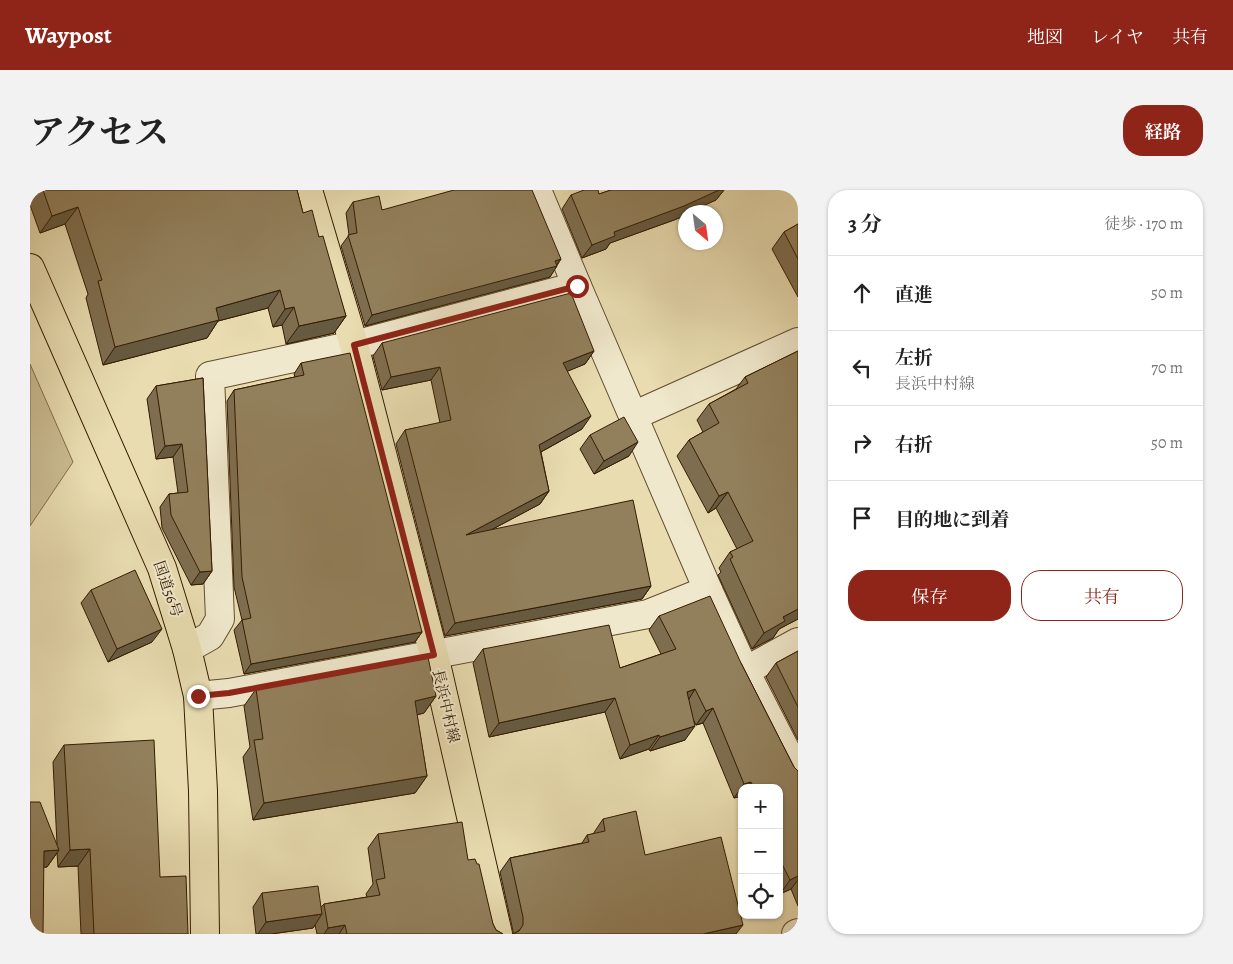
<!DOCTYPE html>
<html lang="ja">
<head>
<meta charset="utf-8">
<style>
	:root { --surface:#fff; --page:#f2f2f2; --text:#222; --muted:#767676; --line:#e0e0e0; --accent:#8f2418 }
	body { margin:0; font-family:Alegreya,"Noto Serif JP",serif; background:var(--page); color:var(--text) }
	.controls { position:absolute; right:15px; bottom:15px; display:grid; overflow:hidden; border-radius:10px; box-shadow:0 1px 4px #0004 }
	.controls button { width:45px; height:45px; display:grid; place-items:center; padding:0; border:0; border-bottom:1px solid var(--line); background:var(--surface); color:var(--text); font:25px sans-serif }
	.compass { position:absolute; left:648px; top:15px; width:45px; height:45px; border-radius:50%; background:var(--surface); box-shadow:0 1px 4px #0004; rotate:151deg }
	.stop { position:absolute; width:15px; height:15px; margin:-11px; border:4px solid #8f2418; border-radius:50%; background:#fff }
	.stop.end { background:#8f2418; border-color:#fff; box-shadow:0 1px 5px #0008 }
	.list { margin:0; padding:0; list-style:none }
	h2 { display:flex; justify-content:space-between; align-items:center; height:65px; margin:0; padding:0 20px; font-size:21px }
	h2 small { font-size:16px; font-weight:400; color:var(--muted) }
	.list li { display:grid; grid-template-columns:32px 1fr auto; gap:15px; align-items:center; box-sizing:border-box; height:75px; padding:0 20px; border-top:1px solid var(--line) }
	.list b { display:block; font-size:19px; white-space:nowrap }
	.list p { margin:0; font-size:16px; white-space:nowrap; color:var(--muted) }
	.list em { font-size:16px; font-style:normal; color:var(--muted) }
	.actions { display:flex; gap:10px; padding:15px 20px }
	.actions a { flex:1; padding:11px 0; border:1px solid var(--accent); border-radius:20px; text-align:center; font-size:18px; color:var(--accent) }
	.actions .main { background:var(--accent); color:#fff }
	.icon { flex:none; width:28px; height:28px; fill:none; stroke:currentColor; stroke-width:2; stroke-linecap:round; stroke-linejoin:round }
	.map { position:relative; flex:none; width:768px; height:744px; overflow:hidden; border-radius:20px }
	header { display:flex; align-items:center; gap:30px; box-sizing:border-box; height:70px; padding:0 25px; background:var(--accent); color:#fff }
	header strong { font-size:24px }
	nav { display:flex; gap:28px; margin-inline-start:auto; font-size:18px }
	.intro { display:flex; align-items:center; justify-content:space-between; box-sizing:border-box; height:120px; padding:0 30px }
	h1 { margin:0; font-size:35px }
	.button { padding:12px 22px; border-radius:20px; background:var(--accent); color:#fff; font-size:18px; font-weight:700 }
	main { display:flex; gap:30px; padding:0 30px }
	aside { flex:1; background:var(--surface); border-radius:20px; box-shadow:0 1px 4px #0004 }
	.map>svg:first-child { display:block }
	.green { fill:#cabb92; stroke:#806c4a }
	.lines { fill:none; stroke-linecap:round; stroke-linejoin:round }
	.minor-casing { stroke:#624c2d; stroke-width:30 }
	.major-casing { stroke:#351c01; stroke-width:30 }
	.highway-casing { stroke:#351c01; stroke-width:30 }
	.minor { stroke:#f0e8cc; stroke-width:28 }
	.major { stroke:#e8dcb0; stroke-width:28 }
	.highway { stroke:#e8dcb0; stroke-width:28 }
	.wall { fill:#7e6e4f; stroke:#351c01 }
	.shaded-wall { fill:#665a40; stroke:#351c01 }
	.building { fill:#92805c; stroke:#351c01 }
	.route { stroke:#8f2418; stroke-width:6 }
	.labels { text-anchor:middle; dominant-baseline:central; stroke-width:4; stroke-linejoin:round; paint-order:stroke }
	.street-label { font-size:15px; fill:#351c01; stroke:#f0e8cc }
</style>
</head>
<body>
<header>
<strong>Waypost</strong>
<nav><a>地図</a><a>レイヤ</a><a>共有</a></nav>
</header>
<div class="intro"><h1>アクセス</h1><a class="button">経路</a></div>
<main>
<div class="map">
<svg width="768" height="744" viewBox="0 0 768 744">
	<rect width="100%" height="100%" fill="#e8dcb0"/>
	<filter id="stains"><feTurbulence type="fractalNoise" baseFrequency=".004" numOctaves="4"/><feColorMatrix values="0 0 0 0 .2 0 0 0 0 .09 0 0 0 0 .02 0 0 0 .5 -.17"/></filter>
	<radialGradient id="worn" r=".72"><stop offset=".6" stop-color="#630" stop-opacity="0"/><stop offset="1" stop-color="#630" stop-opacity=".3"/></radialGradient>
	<path class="green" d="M0,174L43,272L0,336Z"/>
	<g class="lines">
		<g class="minor-casing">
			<g id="minor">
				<path d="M507,0L547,96L678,400L715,481L768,584"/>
				<path d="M603,226L768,152"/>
				<path d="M157,459L180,446L190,429L180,186L324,155L547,96"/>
				<path d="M715,481L768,452"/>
				<path d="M168,506L199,503L618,424L678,400"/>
				<path d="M766,744L768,743"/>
			</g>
		</g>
		<g class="major-casing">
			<path id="major" d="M278,0L324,155L404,465L468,744"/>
		</g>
		<g class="highway-casing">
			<path id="highway" d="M0,78L132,378L157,459L168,506L173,601L175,744"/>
		</g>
		<use href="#minor" class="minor"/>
		<use href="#major" class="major"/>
		<use href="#highway" class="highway"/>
	</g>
	<g class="wall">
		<path d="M0,0H267L273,23L289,47L316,126L304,143L256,154L252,135L243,137L238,118L188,131L177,148L73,175L56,108L58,104L35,34L10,43L0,15Z"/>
		<path d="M581,0H694L686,10L656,22V25L644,30L580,53L576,59L552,68L532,19L541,5L569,4Z"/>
		<path d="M323,12L352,20L531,69L520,87L335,136L311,56L319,45L316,23Z"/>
		<path d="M768,34V107L742,59L754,42Z"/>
		<path d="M352,153L564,161L555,174L537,181L552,239L511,262L519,301L510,314L461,340L621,396L612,409L415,446L366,254L375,240L410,233L401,190L352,200L343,166Z"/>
		<path d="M768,161V429L749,439L743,448L722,459L688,385L691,382L689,378L700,362L707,359L686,318L678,323L647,266L659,250L673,242L667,230L679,214L706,199L715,187Z"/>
		<path d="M271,173L392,442L385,452L214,484L204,440L212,430L204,397L197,211L204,200L265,187L264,184Z"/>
		<path d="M173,188L182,381L173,394L161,395L132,338L130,317L139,304L148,303L143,267L126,269L117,209L126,196Z"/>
		<path d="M560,245L599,266L564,284L550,259Z"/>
		<path d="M61,400L122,452L78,472L51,413Z"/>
		<path d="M629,426L711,473L764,577L768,581V716L761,699L750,704L749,701V598H712V608L711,606L704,608L673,533L666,535L663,529L655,550L620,561L619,559L590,569L575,522L459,547L443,473L453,459L590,478L631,464L619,440Z"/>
		<path d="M768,461V550L736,487L746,473Z"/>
		<path d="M226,499L406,506L394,523L387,525L397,586L385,603L223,630L213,567L220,557L214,516Z"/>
		<path d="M34,555L130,687L158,744H51L48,676L28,677L27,663L17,677H14L27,654L23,572Z"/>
		<path d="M573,629L615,665L483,744V741L470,682L480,668L552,653L557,645L563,644Z"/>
		<path d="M348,644L438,670L463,734L466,740L473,744H287L285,735L283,738L241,744H226L223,717L232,703L291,717L294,714L337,707L336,704L343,694L338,658Z"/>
	</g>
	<g class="shaded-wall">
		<path d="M689,0H694L686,10L660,22H656V25L644,30L580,53L576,59L552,68L562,55L584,42Z"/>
		<path d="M48,17L35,34L10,43L22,26Z"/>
		<path d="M531,69L525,77L527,76L520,87L335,136L342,125Z"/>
		<path d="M250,100L238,118L188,131L177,148L73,175L85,157L186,118Z"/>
		<path d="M264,117L252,135L243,137L255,119Z"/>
		<path d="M316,126L304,143L256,154L269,136Z"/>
		<path d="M564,161L555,174L524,187L533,173Z"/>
		<path d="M410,177L401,190L352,200L361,187Z"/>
		<path d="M561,226L552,239L500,268L509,255Z"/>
		<path d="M608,252L599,266L564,284L574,271Z"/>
		<path d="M152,254L143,267L126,269L135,256Z"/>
		<path d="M519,301L510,314L427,358L436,345Z"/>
		<path d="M698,302L686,318L678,323L689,306Z"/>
		<path d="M182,381L173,394L161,395L170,382Z"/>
		<path d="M621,396L612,409L415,446L425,433Z"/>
		<path d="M768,419V429L749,439L743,448L722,459L734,443L753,427Z"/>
		<path d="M132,439L122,452L78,472L87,459Z"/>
		<path d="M392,442L385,452L214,484L221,474Z"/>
		<path d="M665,499L656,514L657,502Z"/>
		<path d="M406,506L394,523L373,528L385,511Z"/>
		<path d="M585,508L575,522L459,547L469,533Z"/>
		<path d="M683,518L673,533L666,535L676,521Z"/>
		<path d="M665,536L655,550L620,561L630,547Z"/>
		<path d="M629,545L619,559L590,569L600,555Z"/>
		<path d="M397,586L385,603L223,630L234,613Z"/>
		<path d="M721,592L717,598H712V605L711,606L704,608L714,594Z"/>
		<path d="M60,659L48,676L28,677L40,660Z"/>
		<path d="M29,660L17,677L2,678L14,661Z"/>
		<path d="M768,686V690L761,699L750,704L760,690Z"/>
		<path d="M292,724L283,738L241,744H228L236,732Z"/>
		<path d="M315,735L309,744H294L298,738Z"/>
		<path d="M713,735L706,744H673Z"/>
	</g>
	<g class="building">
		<path d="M13,0H267L273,23L282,20L289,47L293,46L316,126L269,136L264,117L255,119L250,100L186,118L189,130L85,157L68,91L72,90L48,17L22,26Z"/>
		<path d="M424,0H502L531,69L525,71L527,76L342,125L318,45L327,43L323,12L349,6L352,20Z"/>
		<path d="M554,0H568L569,4L581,0H689L654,16L584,42L585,46L562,55L541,5Z"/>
		<path d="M768,34V69L754,42Z"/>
		<path d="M541,103L564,161L533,173L561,226L509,255L519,301L436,345L603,310L621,396L425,433L375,240L421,230L410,177L361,187L352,153Z"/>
		<path d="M768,161V419L753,427L755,431L734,443L700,369L703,367L700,362L723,351L698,302L689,306L659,250L689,233L679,214L718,193L715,187Z"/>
		<path d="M320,163L392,442L221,474L212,430L221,428L212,387L204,200L274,185L271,173Z"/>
		<path d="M173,188L182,381L170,382L141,325L139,304L158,302L152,254L135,256L126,196Z"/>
		<path d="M594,227L608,252L574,271L560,245Z"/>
		<path d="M105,380L132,439L87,459L61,400Z"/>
		<path d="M680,406L711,473L764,577L768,581V686L760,690L749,668V598H724L721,592L714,594L683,518L676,521L665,499L657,502L665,536L630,547L629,545L600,555L585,508L469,533L453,459L579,435L590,478L646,459L629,426Z"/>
		<path d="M768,461V517L746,473Z"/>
		<path d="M398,467L406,506L385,511L397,586L234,613L224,550L233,549L226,499Z"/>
		<path d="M124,550L130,687L156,686L158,744H64L60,659L40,660L34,555Z"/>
		<path d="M0,612H10L29,660L14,661L13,744H0Z"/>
		<path d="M606,621L615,665L691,647L713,735L673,744H483L489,741L493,735V727L480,668L559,652L557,645L575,641L573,629Z"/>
		<path d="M432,632L438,670L445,669L447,674H449L463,734L466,740L473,744H317L315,735L298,738L294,714L350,705L346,690L355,688L348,644Z"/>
		<path d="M288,696L292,724L236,732L232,703Z"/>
	</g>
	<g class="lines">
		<path class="route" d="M168,506L199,503L404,465L324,155L547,96"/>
	</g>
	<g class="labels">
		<g class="street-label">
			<text transform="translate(138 399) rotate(71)">国道56号</text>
			<text transform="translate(416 516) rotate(77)">長浜中村線</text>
		</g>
	</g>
	<rect width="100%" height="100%" filter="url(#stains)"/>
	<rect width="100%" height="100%" fill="url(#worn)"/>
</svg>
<div class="controls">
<button>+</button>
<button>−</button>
<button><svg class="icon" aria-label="locate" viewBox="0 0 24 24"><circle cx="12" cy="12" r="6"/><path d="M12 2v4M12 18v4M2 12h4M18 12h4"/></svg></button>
</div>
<svg class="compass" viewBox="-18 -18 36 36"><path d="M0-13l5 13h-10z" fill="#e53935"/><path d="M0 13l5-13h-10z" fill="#767676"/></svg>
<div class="stop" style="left:547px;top:96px"></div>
<div class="stop end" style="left:168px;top:506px"></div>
</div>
<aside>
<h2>3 分<small>徒歩 · 170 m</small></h2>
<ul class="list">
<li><svg class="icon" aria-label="ahead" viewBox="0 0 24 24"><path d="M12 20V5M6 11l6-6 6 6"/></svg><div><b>直進</b></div><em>50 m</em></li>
<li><svg class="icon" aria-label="left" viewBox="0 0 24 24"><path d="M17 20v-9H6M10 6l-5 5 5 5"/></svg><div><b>左折</b><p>長浜中村線</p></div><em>70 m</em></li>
<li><svg class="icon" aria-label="right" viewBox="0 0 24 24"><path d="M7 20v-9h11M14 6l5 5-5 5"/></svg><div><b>右折</b></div><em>50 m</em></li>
<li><svg class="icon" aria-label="arrive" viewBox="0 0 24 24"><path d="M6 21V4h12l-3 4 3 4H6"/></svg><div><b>目的地に到着</b></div></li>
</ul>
<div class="actions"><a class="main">保存</a><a>共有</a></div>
</aside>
</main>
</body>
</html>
